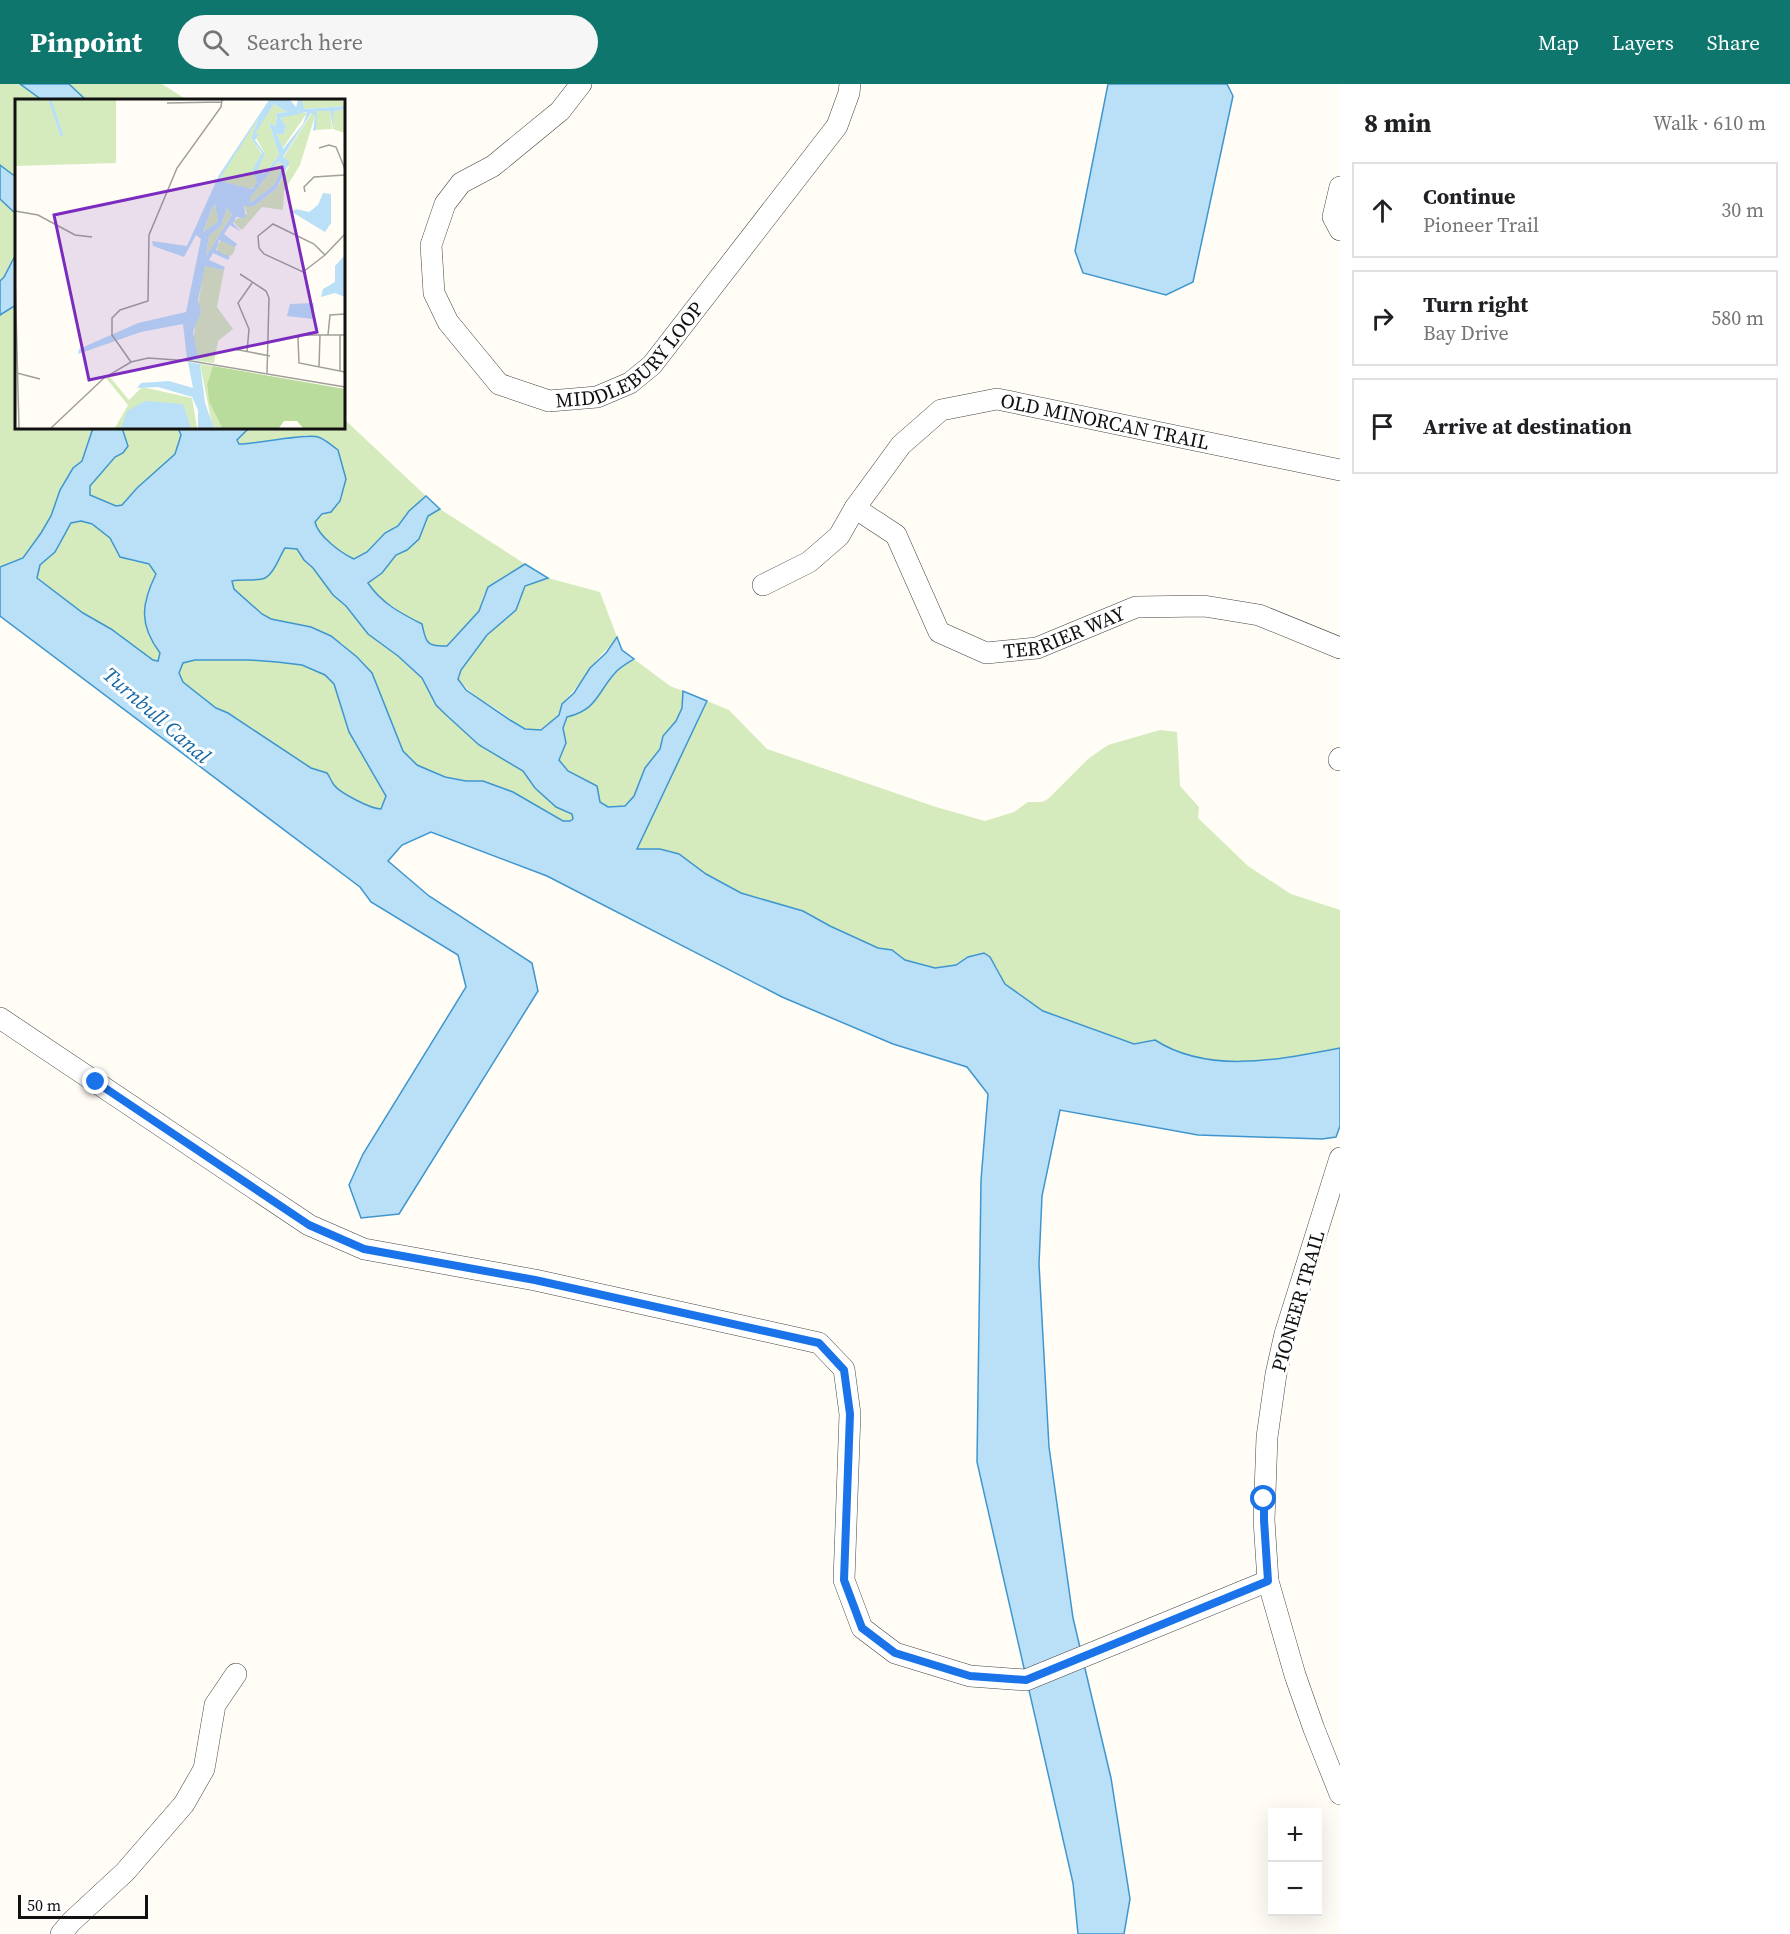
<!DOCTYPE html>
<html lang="en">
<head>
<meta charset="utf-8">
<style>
	:root { --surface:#fff; --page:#f6f6f6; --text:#202124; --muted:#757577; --line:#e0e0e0; --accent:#0f766e }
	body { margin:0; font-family:"Source Serif 4",serif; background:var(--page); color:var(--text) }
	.controls { position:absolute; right:18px; bottom:18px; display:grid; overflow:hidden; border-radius:0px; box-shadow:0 6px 24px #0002 }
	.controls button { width:54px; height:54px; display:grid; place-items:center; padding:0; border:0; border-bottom:2px solid var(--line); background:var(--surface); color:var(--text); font:30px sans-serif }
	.scale { position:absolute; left:18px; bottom:15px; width:130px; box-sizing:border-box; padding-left:6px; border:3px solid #111; border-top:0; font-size:16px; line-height:21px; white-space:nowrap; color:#111; -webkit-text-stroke:4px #fff; paint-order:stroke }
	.stop { position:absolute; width:18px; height:18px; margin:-14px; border:4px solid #1a73e8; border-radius:50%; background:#fff }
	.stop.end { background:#1a73e8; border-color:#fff; box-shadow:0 2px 6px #0008 }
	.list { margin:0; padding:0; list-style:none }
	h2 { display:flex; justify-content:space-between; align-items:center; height:78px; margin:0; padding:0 24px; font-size:26px }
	h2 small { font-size:20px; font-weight:400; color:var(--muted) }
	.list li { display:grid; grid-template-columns:39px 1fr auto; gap:18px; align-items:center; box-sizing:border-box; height:96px; margin:0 12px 12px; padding:0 12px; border:2px solid var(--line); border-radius:0px }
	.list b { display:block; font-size:22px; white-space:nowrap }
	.list p { margin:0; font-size:20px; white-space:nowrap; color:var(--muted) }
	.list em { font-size:20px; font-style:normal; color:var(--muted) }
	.icon { flex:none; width:33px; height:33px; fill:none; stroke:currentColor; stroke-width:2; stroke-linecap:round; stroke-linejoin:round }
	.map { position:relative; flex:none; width:1340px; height:1850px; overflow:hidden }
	header { display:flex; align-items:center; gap:36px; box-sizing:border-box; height:84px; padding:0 30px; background:var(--accent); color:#fff }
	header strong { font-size:28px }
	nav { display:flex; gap:33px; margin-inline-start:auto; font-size:21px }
	.search { width:420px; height:54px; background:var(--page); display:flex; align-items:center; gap:15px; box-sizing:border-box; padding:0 21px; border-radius:33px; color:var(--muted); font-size:22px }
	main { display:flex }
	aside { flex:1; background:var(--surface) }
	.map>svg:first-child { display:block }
	.green { fill:#d5ebbd }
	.water { fill:#b9e0f7; stroke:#3f96cf; stroke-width:1.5; fill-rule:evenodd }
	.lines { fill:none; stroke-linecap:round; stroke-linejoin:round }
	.minor-casing { stroke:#444; stroke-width:22 }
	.minor { stroke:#fff; stroke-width:21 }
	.route { stroke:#1a73e8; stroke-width:8 }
	.labels { text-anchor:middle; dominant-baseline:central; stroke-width:6; stroke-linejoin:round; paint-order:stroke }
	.street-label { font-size:20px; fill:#111; stroke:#fff }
	.water-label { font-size:21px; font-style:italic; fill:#1768a6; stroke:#fff }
	.inset-river { fill:none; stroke:#b9e0f7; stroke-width:3 }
	.inset-road { fill:none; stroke:#a09f9a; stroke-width:1.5 }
	.view { fill:#7b2cbf; fill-opacity:0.15; stroke:#7b2cbf; stroke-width:3 }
	.inset-edge { fill:none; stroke:#111; stroke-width:3 }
</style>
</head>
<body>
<header>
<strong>Pinpoint</strong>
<div class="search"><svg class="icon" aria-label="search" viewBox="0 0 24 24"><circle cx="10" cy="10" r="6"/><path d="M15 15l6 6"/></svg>Search here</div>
<nav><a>Map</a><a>Layers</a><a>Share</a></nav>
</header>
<main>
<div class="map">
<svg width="1340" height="1850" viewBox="0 0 1340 1850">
	<rect width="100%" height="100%" fill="#fffdf5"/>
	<g class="green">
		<path d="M0,0H20L42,16H16V93L0,81Z"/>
		<path d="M69,0H162L187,16H86Z"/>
		<path d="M0,115L16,130C16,154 19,180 0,197Z"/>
		<path d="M16,221V344H93L82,377L73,384L60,406L51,432L41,449L23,474L0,483V231Z"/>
		<path d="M344,335L426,412L409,427L398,442L385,449L367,468L354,475C341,469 318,452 315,438L340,417L346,395L308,351L269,358L238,360L237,357L249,344H344Z"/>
		<path d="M122,344H178L181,351L175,370L137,404L122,421L116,422L90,411V402L115,373L123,369L124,347Z"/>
		<path d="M440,425L525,480L484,510L479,527L447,563H436L429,559L408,533L375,510L368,499L382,489L396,471L407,466L419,455L428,432Z"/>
		<path d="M81,437C96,441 113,451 116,467C120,469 125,475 129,476C144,482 144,473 156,490C141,520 139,541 160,569L158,577L153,576L111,545L83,529L37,494L40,481L55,468L71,439Z"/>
		<path d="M285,464L297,465L304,476L313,484L333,511L346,522L368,550L398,572L422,594L436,621L444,629L479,661L523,687L535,704L556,723L572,730L573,735L570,737H563L513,708L483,697H466L445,693L417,681L403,667L372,589L343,560L311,543L271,535L262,530L234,505L231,498C242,495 251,497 261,495C272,493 279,473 285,464Z"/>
		<path d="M548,494L600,508L617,553C608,565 598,573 590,585C582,595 576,605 567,614C558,623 560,639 542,646C526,651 513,636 501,628C485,617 470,611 458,594L461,586L487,551L516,526L525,502Z"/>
		<path d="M634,575L670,602L683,607L682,624L676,638L663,652L660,665L645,684L634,712L625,722L608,723L600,718L597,702L568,687L559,675L566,659L563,645L567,633C596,626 597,609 615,589C620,583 628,579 634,575Z"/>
		<path d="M195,576H249L277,578L302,581L325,591L334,600L349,648L386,712L381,725C372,725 339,708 334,701C331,697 330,693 327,689L311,684L228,629L216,624L183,598L179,589L183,579Z"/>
		<path d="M707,617L729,626L767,665L936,723L985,737L1014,728L1028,718H1042L1048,715L1088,675L1108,661L1160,646L1177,648L1180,702L1199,723L1198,734L1248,782L1291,810L1340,826V964C1281,975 1209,991 1155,956L1134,960L1043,927L1005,900L996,882L968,873L956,881L935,884L905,876L892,866L878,864L830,842L803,827L741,809L706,790L679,770L636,765Z"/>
	</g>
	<g class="water">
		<path d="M20,0H69L86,16H42Z"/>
		<path d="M1108,0H1227L1233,12L1193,198L1166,211L1083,189L1075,167Z"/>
		<path d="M0,81L16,93V130L0,115Z"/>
		<path d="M16,170V221L0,231V197L4,193Z"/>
		<path d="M93,344H122L128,362L123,369L115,373L90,402V411L116,422L122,421L137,404L175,370L181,351L178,344H249L237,356L239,360C255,360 309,349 318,353C325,355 332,362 338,366L346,395L340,417L331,428L322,430L315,438C318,452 341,469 354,475L367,468L385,449L398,442L409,427L426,412L440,425L428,432L419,455L407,466L396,471L382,489L368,499C381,519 402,530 422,540C426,557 425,563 447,562L479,527L488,503L525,480L548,494L525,502L516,526L487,551L461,586L458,595L466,606L510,636L525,645L541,646L559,631L562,620L574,609L590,584L606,569L617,553L622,566L634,575C628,579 620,583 615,589C597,609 597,626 567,633L563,644L566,659L559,676L568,687L597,702L600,718L608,723L625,722L634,712L645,684L660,665L663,652L676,637L682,624L683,607L707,617L637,765H660L679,770L706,790L741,809L803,827L830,842L878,864L892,866L905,876L935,884L956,881L968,873L984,869L990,873L1005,900L1043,927L1134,960L1155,956C1209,991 1281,975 1340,964V1042L1336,1053L1322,1055L1198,1051L1060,1026L1042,1112L1039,1180L1049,1363L1073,1534L1111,1694L1130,1815L1124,1850H1078L1073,1799L977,1378L981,1096L988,1010L967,983L893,960L782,913L547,792L431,748L402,761L388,777L429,812L532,879L538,907L399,1130L361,1134L349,1101L363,1070L466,903L458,871L371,818L360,803L0,532V483L23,474L41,449L51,432L60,406L73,384L82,377ZM81,437L92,440L110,454L120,473L149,480L156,490C141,520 139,541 160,569L158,577L153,576L111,545L83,529L37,494L40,481L55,468L71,439ZM285,464L297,465L304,476L313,484L333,511L346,522L368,550L398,572L422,594L436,621L444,629L479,661L523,687L535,704L556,723L572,730L573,735L570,737H563L513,708L483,697H466L445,693L417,681L403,667L372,589L357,573L331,552L311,543L271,535L262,530L234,505L232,497C242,495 252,497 262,495C273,493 279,473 285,464ZM195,576H249L277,578L302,581L325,591L334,600L349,648L386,712L381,725C371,725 340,709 334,701C331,697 330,693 327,689L311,684L228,629L216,624L183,598L179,589L183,579Z"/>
	</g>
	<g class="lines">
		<g class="minor-casing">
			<g id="minor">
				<path id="s1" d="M581,0L560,27L493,82L461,99L445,120L431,161L434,209L448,238L499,300L549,317L597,313L630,299L652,281L837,42L849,9L850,0"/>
				<path d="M1340,103L1333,133L1340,146"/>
				<path id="s2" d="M855,424L896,451L939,548L986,569L1037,564L1136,523L1204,522L1259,531L1340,564"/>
				<path id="s3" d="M763,501L809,478L839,452L855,424L901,361L941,326L997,315L1340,386"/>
				<path d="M1339,676L1340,674"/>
				<path d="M0,934L309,1141L364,1165L535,1196L819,1259L844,1285L850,1330L844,1496L862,1544L895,1569L970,1592L1026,1596L1268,1497"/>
				<path d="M1340,1074L1285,1250L1276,1290L1267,1353L1264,1436L1268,1497L1295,1591L1314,1645L1340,1710"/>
				<path d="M61,1850L71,1838L125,1788L184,1720L204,1685L215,1621L236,1590"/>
			</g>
		</g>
		<use href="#minor" class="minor"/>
	</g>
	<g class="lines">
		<path class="route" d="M96,998L309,1141L364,1165L535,1196L819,1259L844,1286L850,1330L844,1496L862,1544L895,1569L970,1592L1026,1596L1268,1497L1264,1436V1415"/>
	</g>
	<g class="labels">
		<g class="street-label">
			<text stroke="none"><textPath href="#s1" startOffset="538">MIDDLEBURY LOOP</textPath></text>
			<text stroke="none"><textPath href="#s3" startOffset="422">OLD MINORCAN TRAIL</textPath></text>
			<text stroke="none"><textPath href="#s2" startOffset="288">TERRIER WAY</textPath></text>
			<text transform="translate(1298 1217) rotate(-74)">PIONEER TRAIL</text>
		</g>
		<g class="water-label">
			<text transform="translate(157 631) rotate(41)">Turnbull Canal</text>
		</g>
	</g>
	<g transform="translate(15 15)">
		<rect width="330" height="330" fill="#fffdf5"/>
		<path d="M0,1H101V64L0,67ZM287,1H327L330,7L288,10ZM259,5L272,13L262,14L261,27L254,24L264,56L249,75L242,71L250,55L239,35ZM329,10L330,14V34L318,30V13ZM298,12L301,15V12H315L317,30L301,31L300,17L285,66L269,92L268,111L247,108L227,131L223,128L218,122L232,115L229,106L239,107L261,90L274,68L268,59ZM279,13L292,14L267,50L262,35H269L271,27L265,19ZM244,18L236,39L247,55L238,70L243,78L241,87L235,90L209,83L206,78L219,55ZM263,63L269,66L259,86L235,104V99ZM200,105L203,123L188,134L197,109ZM212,109L217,116L191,157L194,137L206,127ZM202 149a9 9 0 1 1 18 0a9 9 0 1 1-18 0ZM189,166L209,171L202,208L218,230L203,242L199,264L184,262L178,243ZM185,265L198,267L192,285L194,303L207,329H199L197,325ZM94,277L114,301L127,288L177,299L182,329H100L113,306L91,279Z" fill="#d5ebbd"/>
		<path d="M198,267L330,290V329H288L282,322H269L264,329H207L194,303L192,285Z" fill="#b9dc9c"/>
		<path d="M254,1H275L281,8L283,1H287L289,10L330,7V14L329,10L318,13V30L315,12H302L301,31L298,32L300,16L296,14L268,58L275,63L261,90L239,107H229L231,119L221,118L218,124L226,133L215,126L209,135L222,145L220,148L204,141L201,151L215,158L213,161L198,154L194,161L210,168L209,171L190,167L183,202L186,212L178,233L184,262L172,260L168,225L126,233L63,255L64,250L123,224L171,213L186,140L181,136L169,158L138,147L137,142L172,147L204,76ZM259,5L272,13L262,14L261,27L254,24L264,56L249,75L242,72L250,55L240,41L244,35H240ZM292,13L288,25L268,50L262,35H269L271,27L265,19ZM244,18L236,39L247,54L238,70L242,84L237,90L209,83L206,78ZM263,63L269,66L259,86L235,104V99ZM200,105L203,123L188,133L197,109ZM212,109L217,116L191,157L194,137L206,127ZM308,94L316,95V124L310,133L277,113L281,110L294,113L303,106ZM330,156V198L320,194L306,198L308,190L320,183V167ZM299,204L298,220L272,217L275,205ZM173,263L185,265L190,304L199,329H183V311L177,298L143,288L122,289L126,284L154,282L178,289ZM130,302L168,305L176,329H106L112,312Z" fill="#b9e0f7" fill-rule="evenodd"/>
		<path class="inset-river" d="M35,1L47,37"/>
		<path class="inset-road" d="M152,4L207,3M304,49L314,46L321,48L330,70M290,93L289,88L299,78L330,76M0,98V160M0,112L23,116L60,136L77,138M258,125L299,145L310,156L288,173L249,155L244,149L243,137ZM310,156L330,135M0,175L4,329M225,175L251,192L254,199L252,274M313,236L315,216L330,215M330,236H285L283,239L284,264L330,273M219,250L255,257M232,253L234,230L223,204L237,184M116,263L97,236V219L105,211L133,202L134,136L162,69L206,8L207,1M304,268L305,236M325,272V236M2,274L25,280M36,329L89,279L116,263L133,259L176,262L330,288"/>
		<path class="view" d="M267,68L302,233L74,281L39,116Z"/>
		<rect width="330" height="330" class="inset-edge"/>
	</g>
</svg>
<div class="controls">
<button>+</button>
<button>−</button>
</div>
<div class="scale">50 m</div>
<div class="stop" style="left:1264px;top:1415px"></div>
<div class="stop end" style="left:96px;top:998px"></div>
</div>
<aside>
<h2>8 min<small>Walk · 610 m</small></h2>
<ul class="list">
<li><svg class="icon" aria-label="ahead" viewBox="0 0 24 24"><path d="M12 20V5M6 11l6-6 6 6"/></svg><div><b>Continue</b><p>Pioneer Trail</p></div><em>30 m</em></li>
<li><svg class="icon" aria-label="right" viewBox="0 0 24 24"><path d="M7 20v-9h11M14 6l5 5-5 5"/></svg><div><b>Turn right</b><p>Bay Drive</p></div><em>580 m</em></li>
<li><svg class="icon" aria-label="arrive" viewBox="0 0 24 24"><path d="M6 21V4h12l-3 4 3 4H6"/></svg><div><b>Arrive at destination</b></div></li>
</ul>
</aside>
</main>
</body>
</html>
